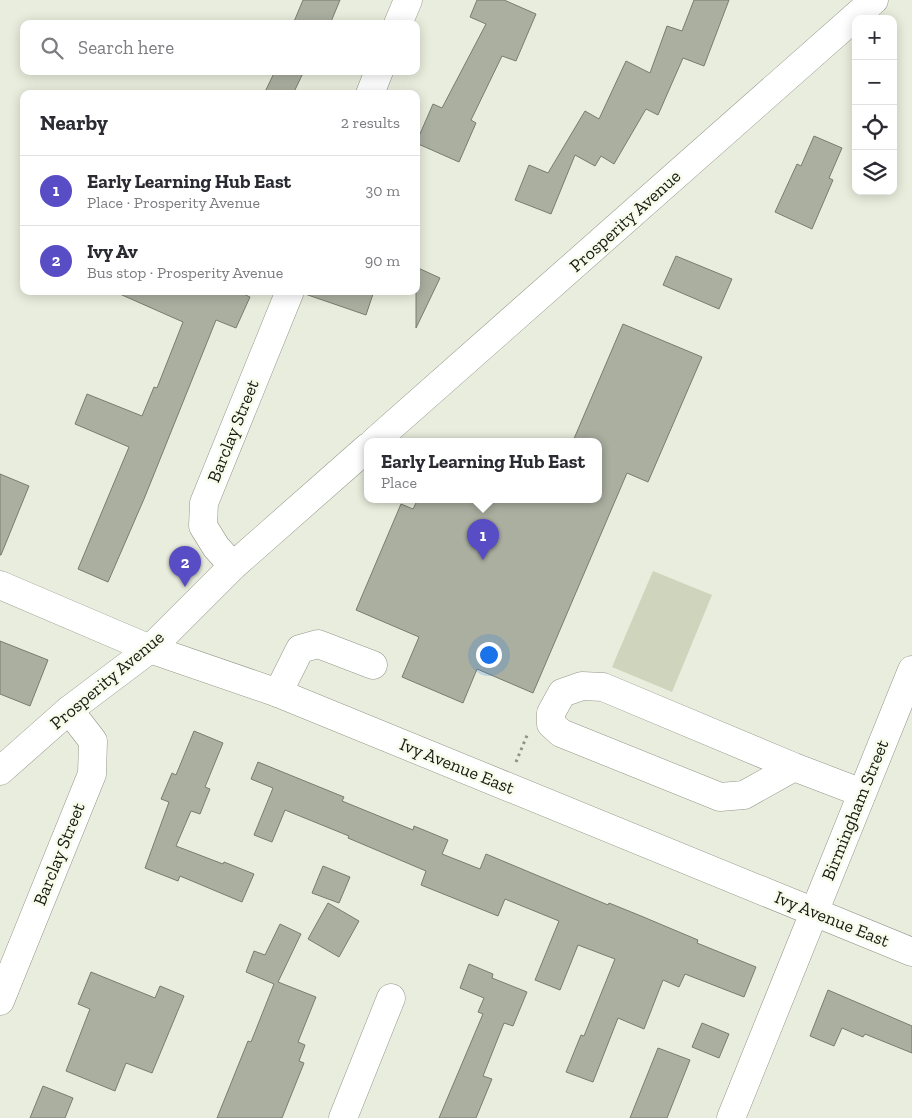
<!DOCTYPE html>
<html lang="en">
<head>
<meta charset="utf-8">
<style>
	:root { --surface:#fff; --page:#f2f2f3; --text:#2b2b33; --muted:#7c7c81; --line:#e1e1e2; --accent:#584dc5 }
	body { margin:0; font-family:"Zilla Slab",serif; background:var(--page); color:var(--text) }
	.controls { position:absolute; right:15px; top:15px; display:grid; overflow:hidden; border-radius:10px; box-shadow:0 2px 12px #0003 }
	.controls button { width:45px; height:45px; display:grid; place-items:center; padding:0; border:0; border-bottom:1px solid var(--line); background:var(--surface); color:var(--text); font:25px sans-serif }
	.you { position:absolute; left:488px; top:654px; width:18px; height:18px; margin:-12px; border:4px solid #fff; border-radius:50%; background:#1a73e8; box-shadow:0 0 0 8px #1a73e833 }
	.badge { display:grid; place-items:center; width:32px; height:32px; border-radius:50%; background:var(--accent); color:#fff; font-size:16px; font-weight:700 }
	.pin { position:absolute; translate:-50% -41px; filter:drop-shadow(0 1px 2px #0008) }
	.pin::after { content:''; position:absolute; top:26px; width:18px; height:15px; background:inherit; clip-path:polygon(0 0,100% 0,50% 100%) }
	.popup { position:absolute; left:364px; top:438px; width:238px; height:65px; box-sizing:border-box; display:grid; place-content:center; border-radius:10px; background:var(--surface); filter:drop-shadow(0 1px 4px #0005); font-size:16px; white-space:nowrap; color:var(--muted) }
	.popup b { font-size:19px; color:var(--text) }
	.popup::after { content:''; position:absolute; left:50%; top:100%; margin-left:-10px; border:10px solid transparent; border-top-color:var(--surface) }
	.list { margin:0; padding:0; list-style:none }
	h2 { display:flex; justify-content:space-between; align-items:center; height:65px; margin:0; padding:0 20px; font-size:21px }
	h2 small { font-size:16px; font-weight:400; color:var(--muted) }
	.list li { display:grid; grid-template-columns:32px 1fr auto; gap:15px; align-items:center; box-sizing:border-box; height:70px; padding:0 20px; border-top:1px solid var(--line) }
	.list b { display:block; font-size:19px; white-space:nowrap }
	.list p { margin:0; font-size:16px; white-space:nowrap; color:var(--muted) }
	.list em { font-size:16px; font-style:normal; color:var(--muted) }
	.icon { flex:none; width:28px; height:28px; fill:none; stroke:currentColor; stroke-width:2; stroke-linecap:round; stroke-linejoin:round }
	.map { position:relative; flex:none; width:912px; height:1118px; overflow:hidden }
	.search { position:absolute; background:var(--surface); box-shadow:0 2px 12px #0003; left:20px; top:20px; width:400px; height:55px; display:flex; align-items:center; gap:12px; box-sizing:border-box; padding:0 18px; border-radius:10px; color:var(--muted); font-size:19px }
	.panel { position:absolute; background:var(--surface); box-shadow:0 2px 12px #0003; left:20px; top:90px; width:400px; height:205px; border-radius:10px }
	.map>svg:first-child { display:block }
	.green { fill:#ced5bc }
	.building { fill:#abafa0; stroke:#797d6e }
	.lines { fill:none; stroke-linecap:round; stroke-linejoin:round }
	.minor-casing { stroke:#939788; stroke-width:29 }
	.path { stroke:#8f9286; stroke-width:3; stroke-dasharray:2.5 4; stroke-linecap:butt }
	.minor { stroke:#fff; stroke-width:28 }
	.labels { text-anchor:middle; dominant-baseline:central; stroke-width:5; stroke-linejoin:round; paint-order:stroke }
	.street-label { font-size:18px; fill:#181a14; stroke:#f6fbea }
</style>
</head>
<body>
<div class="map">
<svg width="912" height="1118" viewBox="0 0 912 1118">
	<rect width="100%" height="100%" fill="#e9eddd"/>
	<path class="green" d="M653,571L712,595L672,692L612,667Z"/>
	<g class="building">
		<path d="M303,0H340L330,24H293Z"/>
		<path d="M477,0H504L536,14L516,61L502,56L471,120L476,123L459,162L416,143L433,104L442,108L486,24L470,17Z"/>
		<path d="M694,0H729L704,66L683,58L658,115L646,109L614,164L601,156L595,166L575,155L551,214L515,200L529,165L548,173L585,111L599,119L626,61L650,73L667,26L682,31Z"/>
		<path d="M275,71H304L293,94H264Z"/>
		<path d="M814,136L842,148L829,178L833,180L812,229L775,212L797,164L801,166Z"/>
		<path d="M676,256L732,279L719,309L663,285Z"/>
		<path d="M416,267L440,278L416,328Z"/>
		<path d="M113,291H237L250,297L236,328L216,320L144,499L108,582L78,569L129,447L75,424L87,394L142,416L154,387L157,388L183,322Z"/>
		<path d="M306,291H374L366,315L305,294Z"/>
		<path d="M623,324L702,357L648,482L627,473L533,693L477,669L463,703L402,677L419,637L356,610L401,504L413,509L418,499H598V441H573Z"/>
		<path d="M0,474L29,486L1,555H0Z"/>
		<path d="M0,641L48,660L30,706L0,694Z"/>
		<path d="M194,731L223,743L205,787L210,789L200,814L191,811L176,846L223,864L224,862L254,874L242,902L180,876L178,881L145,868L169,802L161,799L172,773L176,775Z"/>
		<path d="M258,762L344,797L342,801L413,830L414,826L448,840L442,854L480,869L486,854L608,905L609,903L641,916L698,940L697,943L756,967L744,997L685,974L679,987L663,980L644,1029L618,1018L593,1082L566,1072L581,1035L584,1036L615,959L578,945L560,990L535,980L559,921L505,899L498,916L421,885L426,871L348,838L349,836L285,810L272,842L254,835L273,788L251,779Z"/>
		<path d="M323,866L350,877L339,903L312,893Z"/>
		<path d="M328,903L359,921L339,957L308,939Z"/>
		<path d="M280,924L301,934L278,982L316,997L298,1042L305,1045L299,1061L304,1063L282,1118H217L248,1041L251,1042L274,984L246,972L254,951L265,955Z"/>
		<path d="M469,964L493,974L492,978L527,992L513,1026L504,1023L483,1076L492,1079L476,1118H439L483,1014L478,1012L484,998L460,988Z"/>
		<path d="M91,972L155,998L160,986L184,996L152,1073L126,1063L115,1091L66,1071L90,1009L78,1004Z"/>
		<path d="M828,990L912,1026V1053L865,1034L863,1037L842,1028L834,1046L810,1036Z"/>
		<path d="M702,1023L729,1034L719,1058L692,1047Z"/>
		<path d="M658,1048L690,1060L667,1118H630Z"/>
		<path d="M43,1086L73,1098L65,1118H30Z"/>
	</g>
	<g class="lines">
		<g class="minor-casing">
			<g id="minor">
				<path d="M398,24L408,0"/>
				<path d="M370,94L379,71"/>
				<path d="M375,441L874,0"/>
				<path d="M233,566L216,547L203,526L204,503L290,291"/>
				<path d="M0,585L150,649L278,693L912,952"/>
				<path d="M278,693L300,649L318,644L373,665"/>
				<path d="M794,767L744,795L720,797L561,733L551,724V713L562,693L582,686L603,687L794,767L862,793"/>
				<path d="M0,771L69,710L150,649L233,566L368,447"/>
				<path d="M0,1001L92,774L93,741L69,710"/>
				<path d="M343,1118L391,998"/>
				<path d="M731,1118L912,670"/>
			</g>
		</g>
		<path class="path" d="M516,762L528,733"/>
		<use href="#minor" class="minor"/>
	</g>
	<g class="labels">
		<g class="street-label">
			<text transform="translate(625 221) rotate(-42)">Prosperity Avenue</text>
			<text transform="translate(233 431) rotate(-68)">Barclay Street</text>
			<text transform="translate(107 680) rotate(-40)">Prosperity Avenue</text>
			<text transform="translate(457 766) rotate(22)">Ivy Avenue East</text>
			<text transform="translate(855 810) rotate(-68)">Birmingham Street</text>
			<text transform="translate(59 854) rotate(-68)">Barclay Street</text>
			<text transform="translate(832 919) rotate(22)">Ivy Avenue East</text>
		</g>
	</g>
</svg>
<div class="controls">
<button>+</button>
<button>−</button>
<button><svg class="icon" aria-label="locate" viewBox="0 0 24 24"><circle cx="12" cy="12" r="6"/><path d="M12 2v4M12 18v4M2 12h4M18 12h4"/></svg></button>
<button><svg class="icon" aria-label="layers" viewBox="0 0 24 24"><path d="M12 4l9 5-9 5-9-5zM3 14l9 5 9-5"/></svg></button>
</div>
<div class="you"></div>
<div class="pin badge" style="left:483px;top:560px">1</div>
<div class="popup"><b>Early Learning Hub East</b>Place</div>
<div class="pin badge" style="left:185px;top:587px">2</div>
<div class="search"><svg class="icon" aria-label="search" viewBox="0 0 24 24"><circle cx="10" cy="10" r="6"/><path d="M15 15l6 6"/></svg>Search here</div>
<section class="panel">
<h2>Nearby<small>2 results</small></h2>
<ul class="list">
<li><span class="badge">1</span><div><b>Early Learning Hub East</b><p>Place · Prosperity Avenue</p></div><em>30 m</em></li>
<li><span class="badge">2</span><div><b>Ivy Av</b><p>Bus stop · Prosperity Avenue</p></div><em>90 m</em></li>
</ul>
</section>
</div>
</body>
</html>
